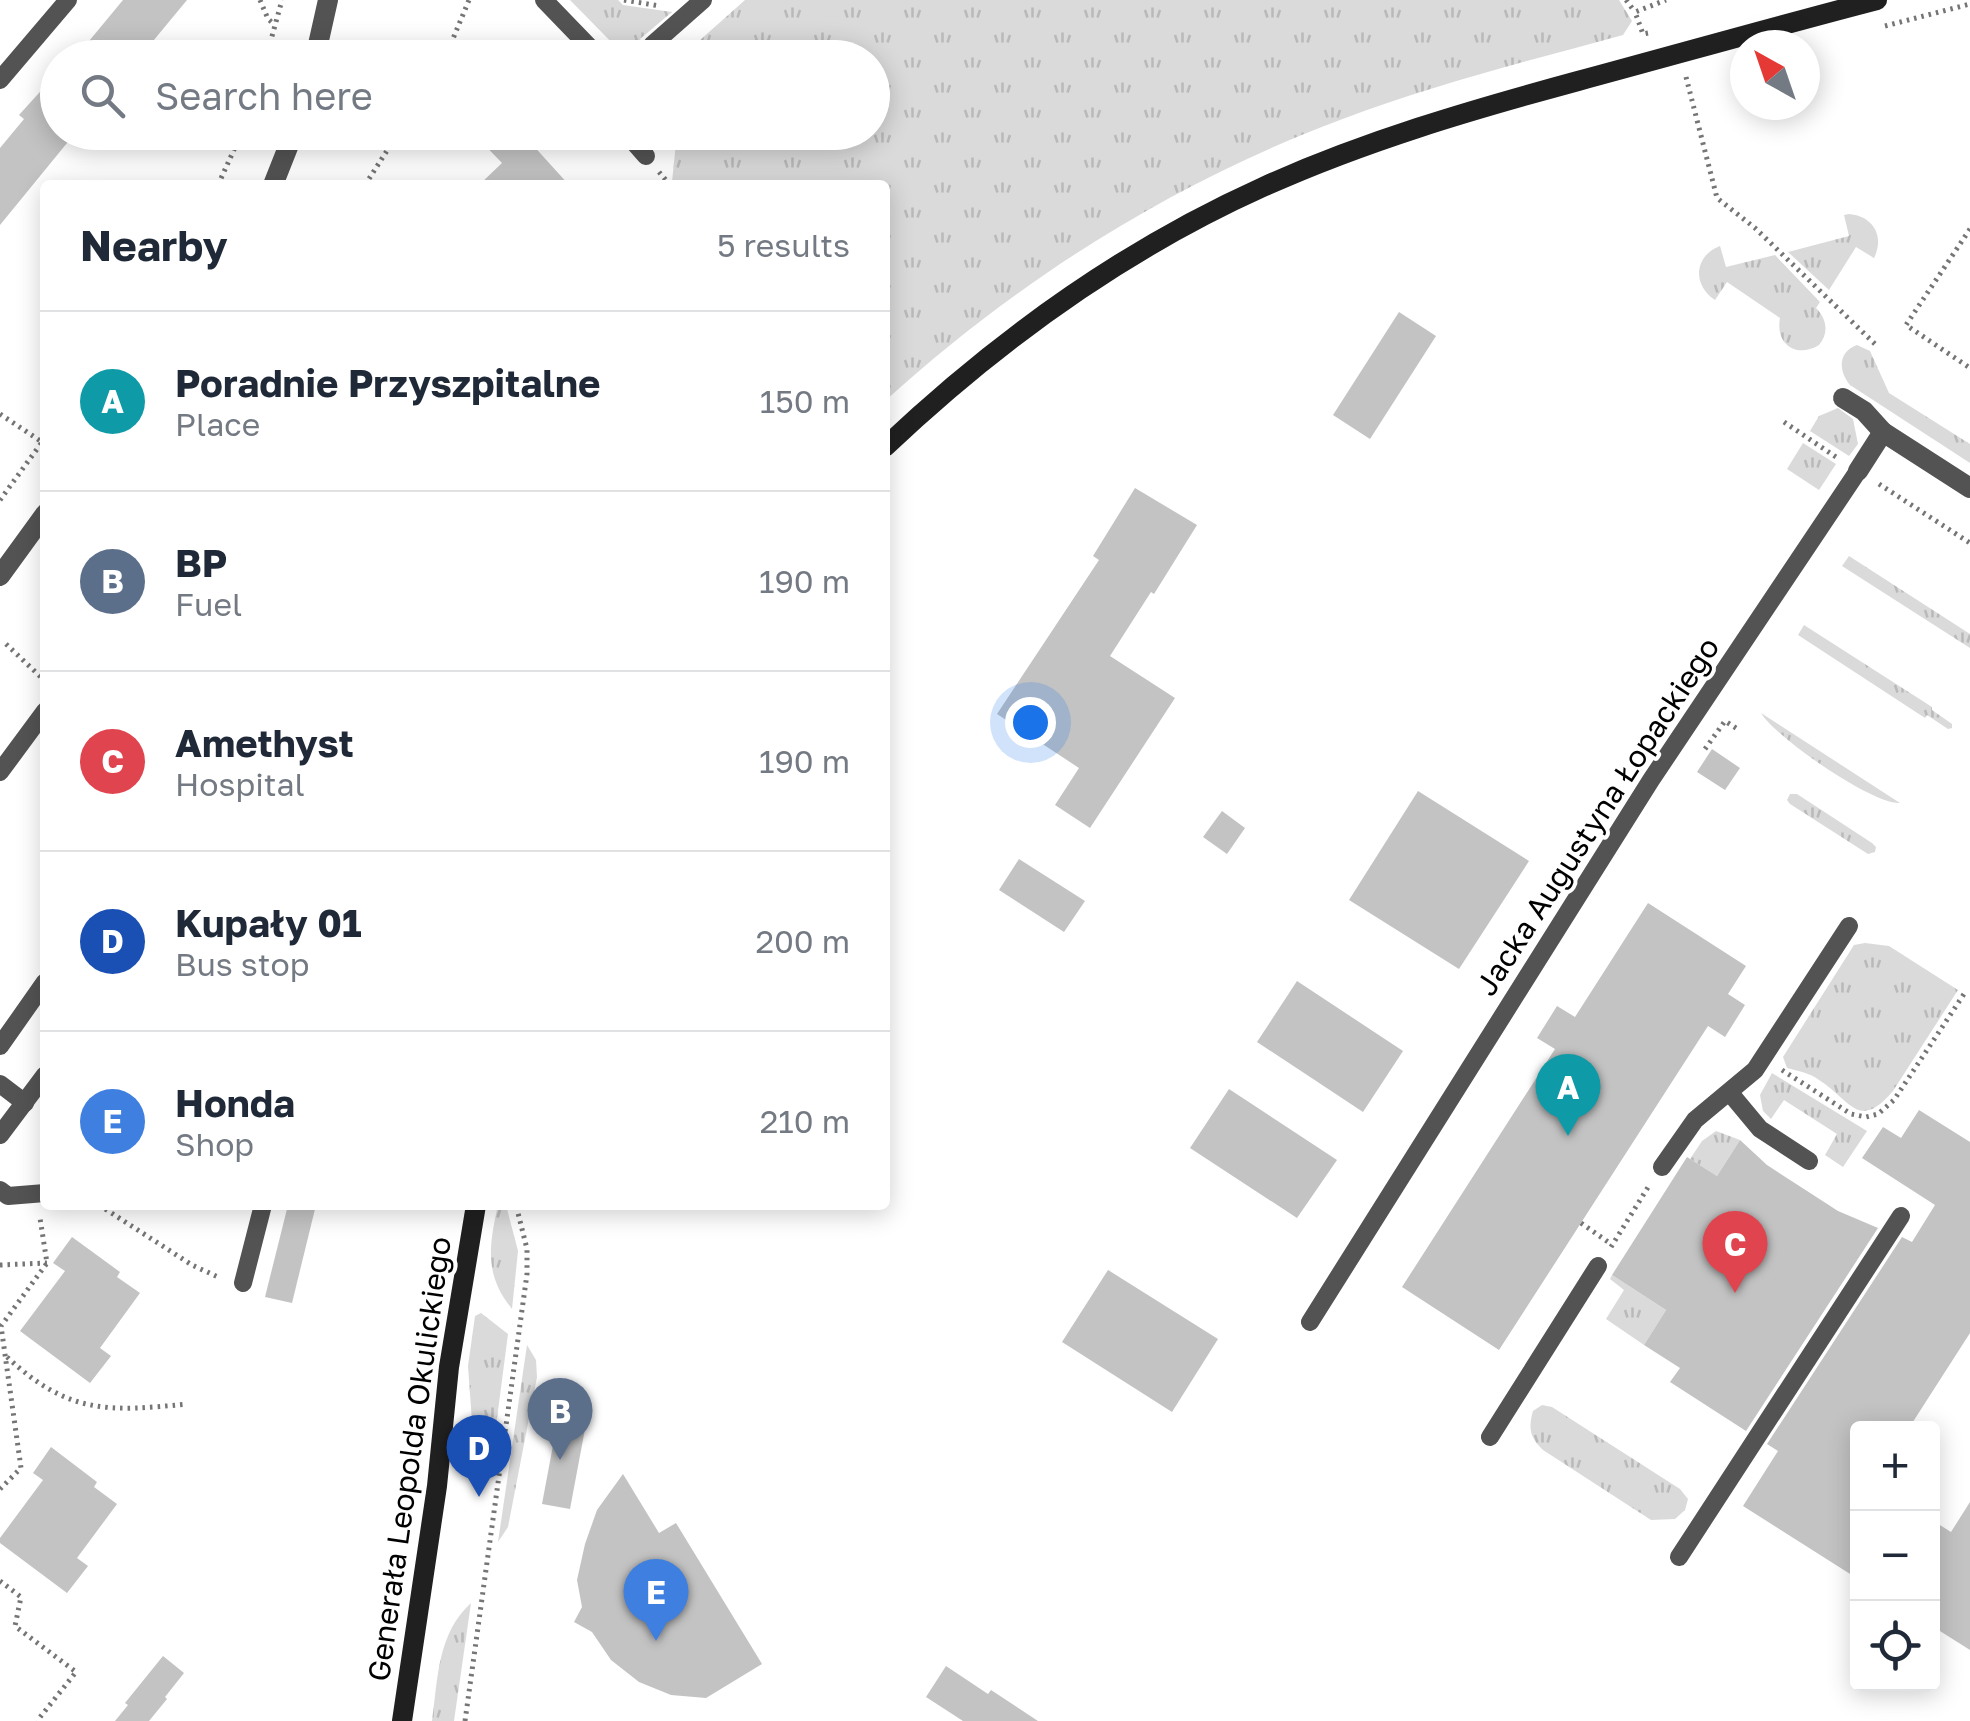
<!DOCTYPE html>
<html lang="en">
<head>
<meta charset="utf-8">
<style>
	:root { --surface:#fff; --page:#f2f2f3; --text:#1f2937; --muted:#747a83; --line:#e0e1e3; --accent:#000 }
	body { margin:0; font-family:"Golos Text",sans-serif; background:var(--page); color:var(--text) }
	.controls { position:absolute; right:30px; bottom:30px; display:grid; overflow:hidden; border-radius:10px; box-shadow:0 5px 25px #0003 }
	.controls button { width:90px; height:90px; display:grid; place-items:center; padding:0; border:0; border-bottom:2px solid var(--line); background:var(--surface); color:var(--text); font:50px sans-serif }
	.compass { position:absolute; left:1730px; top:30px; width:90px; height:90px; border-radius:50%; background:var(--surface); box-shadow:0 5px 25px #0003; rotate:320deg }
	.you { position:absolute; left:1030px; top:722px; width:35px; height:35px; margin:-25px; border:8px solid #fff; border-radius:50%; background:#1a73e8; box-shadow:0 0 0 15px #1a73e833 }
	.badge { display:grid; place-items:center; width:65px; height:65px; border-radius:50%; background:var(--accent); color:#fff; font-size:32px; font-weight:700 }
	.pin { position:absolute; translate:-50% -82px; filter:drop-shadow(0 2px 5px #0008) }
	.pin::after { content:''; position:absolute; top:52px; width:35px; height:30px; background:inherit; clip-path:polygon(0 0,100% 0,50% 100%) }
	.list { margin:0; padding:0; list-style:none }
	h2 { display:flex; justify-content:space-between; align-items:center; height:130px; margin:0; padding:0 40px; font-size:42px }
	h2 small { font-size:32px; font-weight:400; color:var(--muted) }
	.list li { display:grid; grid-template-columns:65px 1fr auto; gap:30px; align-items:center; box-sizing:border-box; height:180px; padding:0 40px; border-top:2px solid var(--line) }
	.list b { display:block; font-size:38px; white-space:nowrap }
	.list p { margin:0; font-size:32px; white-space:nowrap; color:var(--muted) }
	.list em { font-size:32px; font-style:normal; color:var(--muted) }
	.icon { flex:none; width:55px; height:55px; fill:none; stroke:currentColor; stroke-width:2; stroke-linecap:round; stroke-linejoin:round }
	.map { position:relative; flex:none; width:1970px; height:1721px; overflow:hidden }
	.search { position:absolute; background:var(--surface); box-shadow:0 5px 25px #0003; left:40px; top:40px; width:850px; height:110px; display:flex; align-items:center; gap:25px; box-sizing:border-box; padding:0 35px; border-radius:55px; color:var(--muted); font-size:38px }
	.panel { position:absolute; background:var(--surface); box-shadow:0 5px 25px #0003; left:40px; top:180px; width:850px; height:1030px; border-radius:10px }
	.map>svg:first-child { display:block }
	.grass { fill:url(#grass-tufts) }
	.building { fill:#c3c3c3 }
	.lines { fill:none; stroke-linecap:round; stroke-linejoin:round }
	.path { stroke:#757575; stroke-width:5; stroke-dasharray:2.5 5; stroke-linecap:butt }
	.lane { stroke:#535353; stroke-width:18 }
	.street { stroke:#535353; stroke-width:20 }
	.secondary { stroke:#202020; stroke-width:20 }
	.labels { text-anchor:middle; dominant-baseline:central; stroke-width:8; stroke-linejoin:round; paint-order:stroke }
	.street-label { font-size:30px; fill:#000; stroke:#fff }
</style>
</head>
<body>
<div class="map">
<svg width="1970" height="1721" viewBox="0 0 1970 1721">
	<defs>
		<pattern id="grass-tufts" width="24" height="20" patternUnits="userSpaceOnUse" patternTransform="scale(2.5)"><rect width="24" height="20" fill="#dadada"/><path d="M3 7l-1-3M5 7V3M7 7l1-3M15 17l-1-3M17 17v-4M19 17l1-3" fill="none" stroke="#b9b9b9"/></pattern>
	</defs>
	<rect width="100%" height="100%" fill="#fff"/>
	<g class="grass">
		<path d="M570,0H618L623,5L672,12L640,39L654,57H623L622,53Z"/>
		<path d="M745,0H1619L1632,21L1623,35C1528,61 1432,85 1340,120C1172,183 1018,280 885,401V185H674L672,182L677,133L872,132V58L681,57Z"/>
		<path d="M1849,214C1873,216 1885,236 1874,258L1856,247L1829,290L1788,252L1849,236L1844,215Z"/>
		<path d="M1720,246L1726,267L1775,255L1820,302L1816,308C1827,319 1829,333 1819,345C1796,359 1775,344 1780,318L1727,282L1715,300C1692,285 1694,256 1720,246Z"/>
		<path d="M1857,345L1870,351L1889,393L1970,444V463L1850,385C1839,372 1837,352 1857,345Z"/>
		<path d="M1838,408L1853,419L1858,444L1849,456L1810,431L1819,416Z"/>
		<path d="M1803,443L1836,464L1819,490L1787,469Z"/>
		<path d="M1849,556L1970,634V648L1842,566Z"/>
		<path d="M1804,625L1932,707V710L1952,724V728L1948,729L1927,715L1925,718L1798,635Z"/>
		<path d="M1761,713L1900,803H1901C1874,806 1775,737 1761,713Z"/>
		<path d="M1790,794H1797L1872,843L1876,847L1875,852L1868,854L1790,804L1787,800Z"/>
		<path d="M1865,943L1889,946L1958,990L1893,1091C1858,1132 1851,1100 1819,1080C1810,1073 1798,1071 1787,1068L1783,1057L1854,945Z"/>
		<path d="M1772,1073L1867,1131L1843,1167L1825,1155L1837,1134L1784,1100L1771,1119L1763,1111L1760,1095Z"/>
		<path d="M1716,1131L1740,1140L1717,1176L1690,1159L1702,1141Z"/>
		<path d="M498,1205H506L518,1251L512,1309C484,1275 489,1245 498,1205Z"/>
		<path d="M1612,1275L1666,1310L1644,1345L1606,1319L1624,1290L1610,1279Z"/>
		<path d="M481,1313L508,1334L496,1426L472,1422L468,1366L475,1316Z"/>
		<path d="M527,1345L536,1360L537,1377L508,1527L498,1542Z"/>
		<path d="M1542,1405L1552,1407L1680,1489L1688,1499L1685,1510L1675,1519L1651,1520L1543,1450C1530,1438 1528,1428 1533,1411Z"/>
		<path d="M471,1603L454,1721H432C438,1679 437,1634 471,1603Z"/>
	</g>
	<g class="building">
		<path d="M123,0H187L139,58H75Z"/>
		<path d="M58,72V132H76L0,225V148L24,119L19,115Z"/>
		<path d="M472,132H521L569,185H479L502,163Z"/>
		<path d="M1399,312L1436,336L1370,439L1333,415Z"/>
		<path d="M1135,488L1197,525L1154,594L1151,592L1110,656L1175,698L1090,828L1055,805L1079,768L997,714L1099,560L1093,556Z"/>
		<path d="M1712,749L1740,768L1725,790L1697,772Z"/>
		<path d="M1418,791L1529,861L1459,969L1349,900Z"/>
		<path d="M1222,811L1245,828L1227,854L1203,837Z"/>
		<path d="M1019,859L1085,901L1064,932L999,890Z"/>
		<path d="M1648,903L1746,966L1728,994L1745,1005L1725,1037L1708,1026L1499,1350L1402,1287L1555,1049L1537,1038L1557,1006L1575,1017Z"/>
		<path d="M1297,981L1403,1051L1363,1112L1257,1042Z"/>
		<path d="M1229,1089L1337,1160L1297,1218L1190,1148Z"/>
		<path d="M1919,1110L1970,1142V1333L1909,1428H1858V1579L1743,1506L1778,1451L1767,1444L1902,1237L1912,1242L1935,1205L1862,1158L1883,1127L1901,1138Z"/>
		<path d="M1740,1140L1767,1165L1838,1211L1878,1228L1746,1431L1670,1382L1680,1368L1644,1345L1666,1310L1612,1275L1687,1157L1717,1176Z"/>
		<path d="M288,1205H316L292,1303L265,1297Z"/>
		<path d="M72,1237L120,1272L117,1277L140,1293L100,1348L111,1356L90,1383L20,1331L65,1271L53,1263Z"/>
		<path d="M1108,1270L1218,1339L1172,1412L1062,1342Z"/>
		<path d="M560,1408L588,1413L570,1509L542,1504Z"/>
		<path d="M51,1447L97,1482L94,1487L117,1504L77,1558L88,1566L67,1593L0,1543V1538L43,1480L33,1473Z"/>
		<path d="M623,1474L659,1533L676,1523L762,1664L706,1698L671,1695L639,1682L611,1660L592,1632L574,1622L582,1607L577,1580L585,1544L597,1510Z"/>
		<path d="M1970,1502V1650L1932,1626V1520L1951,1532Z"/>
		<path d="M163,1656L184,1673L165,1697L167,1699L149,1721H115L128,1705L125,1703Z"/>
		<path d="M946,1666L988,1694L991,1690L1038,1721H963L926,1697Z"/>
	</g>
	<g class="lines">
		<g class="path">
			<path d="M260,0L268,19L275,25"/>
			<path d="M624,0L660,6"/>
			<path d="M1626,0L1635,12"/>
			<path d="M1885,26L1970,4"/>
			<path d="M1648,33L1643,34L1635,12L1666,0"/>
			<path d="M266,58L282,0"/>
			<path d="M445,58L469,0"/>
			<path d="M1686,77L1717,198L1755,228L1875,344"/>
			<path d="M659,172L670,185"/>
			<path d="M218,185L242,132"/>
			<path d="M365,185L399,132"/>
			<path d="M1970,229L1906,325L1970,368"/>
			<path d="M0,414L42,442"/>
			<path d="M1784,422L1836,457"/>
			<path d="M1879,484L1970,543"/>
			<path d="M0,500L45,438"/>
			<path d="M6,644L45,681"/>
			<path d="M1705,749L1725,721L1739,730"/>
			<path d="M1782,1070L1851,1114L1866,1117L1878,1114L1894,1100L1964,994"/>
			<path d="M99,1205L192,1265L218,1277"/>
			<path d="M1581,1223L1611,1244"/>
			<path d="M1611,1247L1650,1184"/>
			<path d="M0,1265L47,1263"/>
			<path d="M7,1357C68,1414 108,1412 187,1404"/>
			<path d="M0,1489L21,1468L1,1326L47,1263L40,1218"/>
			<path d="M0,1581L21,1597L15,1626L76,1672L37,1721"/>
			<path d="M465,1721L527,1274V1249L516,1205"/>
		</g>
		<g class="lane">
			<path d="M544,0L600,58"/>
			<path d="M652,45L703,0"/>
			<path d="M0,80L68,0"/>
			<path d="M625,132L646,156"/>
			<path d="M0,772L45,711"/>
			<path d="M0,1046L45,982"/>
			<path d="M0,1084L25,1103"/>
			<path d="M1730,1093L1760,1129L1809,1161"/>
			<path d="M0,1135L45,1075"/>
			<path d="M1662,1167L1695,1120L1755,1070L1849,926"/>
			<path d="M0,1190L8,1196L45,1193"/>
			<path d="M243,1283L263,1205"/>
			<path d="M1310,1322L1651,780L1858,471"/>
			<path d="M1490,1437L1598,1266"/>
			<path d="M1679,1557L1901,1216"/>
		</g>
		<g class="street">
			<path d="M315,58L328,0"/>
			<path d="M273,185L294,132"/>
			<path d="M1843,398L1864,411L1883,432"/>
			<path d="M1858,471L1883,432L1970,488"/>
			<path d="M0,576L45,514"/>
		</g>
		<g class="secondary">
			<path d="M885,447C997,341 1123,250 1263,187C1365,141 1471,110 1578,81C1678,54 1777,26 1877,0"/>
			<path d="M402,1721L437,1486L449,1367L476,1205"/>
		</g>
	</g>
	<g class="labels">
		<g class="street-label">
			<text transform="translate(1597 816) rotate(-57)">Jacka Augustyna Łopackiego</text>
			<text transform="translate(409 1459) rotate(-82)">Generała Leopolda Okulickiego</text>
		</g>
	</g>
</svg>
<div class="controls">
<button>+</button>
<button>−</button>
<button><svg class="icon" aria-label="locate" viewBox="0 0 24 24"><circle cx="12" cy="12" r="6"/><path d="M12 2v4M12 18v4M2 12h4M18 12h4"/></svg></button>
</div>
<svg class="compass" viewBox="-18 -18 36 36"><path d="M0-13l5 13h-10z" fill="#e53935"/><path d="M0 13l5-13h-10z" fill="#747a83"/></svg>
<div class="you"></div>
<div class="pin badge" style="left:1568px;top:1136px;background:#0f9aa8">A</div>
<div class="pin badge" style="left:560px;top:1460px;background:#5c6f8a">B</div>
<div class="pin badge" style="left:1735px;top:1293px;background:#e0444e">C</div>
<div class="pin badge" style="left:479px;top:1497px;background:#1a4fb4">D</div>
<div class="pin badge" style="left:656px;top:1641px;background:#3f7fe0">E</div>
<div class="search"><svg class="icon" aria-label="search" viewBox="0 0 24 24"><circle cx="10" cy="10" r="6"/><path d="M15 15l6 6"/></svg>Search here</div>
<section class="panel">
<h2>Nearby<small>5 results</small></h2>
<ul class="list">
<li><span class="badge" style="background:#0f9aa8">A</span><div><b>Poradnie Przyszpitalne</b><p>Place</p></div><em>150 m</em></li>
<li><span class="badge" style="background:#5c6f8a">B</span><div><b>BP</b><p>Fuel</p></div><em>190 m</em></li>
<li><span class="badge" style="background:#e0444e">C</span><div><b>Amethyst</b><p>Hospital</p></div><em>190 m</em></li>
<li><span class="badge" style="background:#1a4fb4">D</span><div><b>Kupały 01</b><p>Bus stop</p></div><em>200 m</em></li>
<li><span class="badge" style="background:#3f7fe0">E</span><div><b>Honda</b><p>Shop</p></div><em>210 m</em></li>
</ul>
</section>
</div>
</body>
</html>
